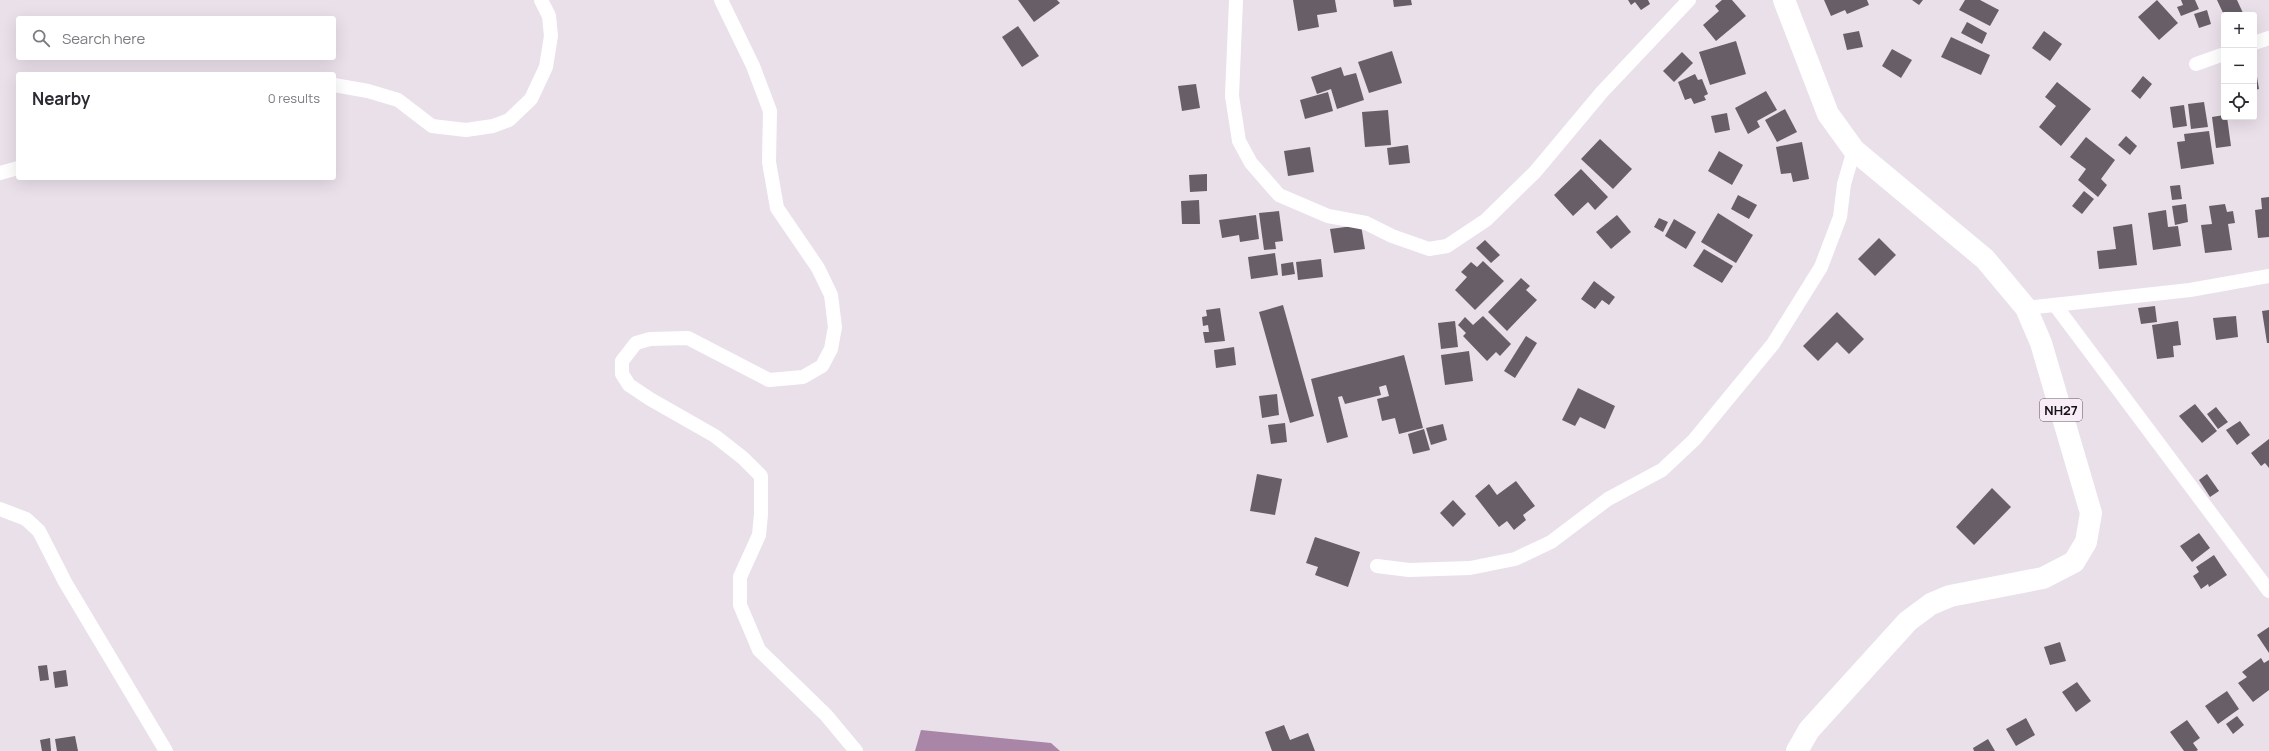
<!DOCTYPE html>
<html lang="en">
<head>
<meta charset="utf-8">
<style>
	:root { --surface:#fff; --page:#f2f2f3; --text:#2b2b33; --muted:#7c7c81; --line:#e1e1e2 }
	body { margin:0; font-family:Manrope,sans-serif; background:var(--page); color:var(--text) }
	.controls { position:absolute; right:12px; top:12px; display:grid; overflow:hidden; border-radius:4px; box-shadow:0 4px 16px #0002 }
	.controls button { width:36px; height:36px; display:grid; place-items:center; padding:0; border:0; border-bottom:1px solid var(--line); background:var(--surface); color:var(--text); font:20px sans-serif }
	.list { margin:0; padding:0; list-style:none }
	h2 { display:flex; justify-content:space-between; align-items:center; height:52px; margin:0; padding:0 16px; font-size:17px }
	h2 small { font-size:13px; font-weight:400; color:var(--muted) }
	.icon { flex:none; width:22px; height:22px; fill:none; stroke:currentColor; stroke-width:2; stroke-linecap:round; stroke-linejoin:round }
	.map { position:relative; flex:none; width:2269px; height:751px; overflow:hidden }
	.search { position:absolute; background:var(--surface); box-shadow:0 4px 16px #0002; left:16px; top:16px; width:320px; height:44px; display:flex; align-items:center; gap:10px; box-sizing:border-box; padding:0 14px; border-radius:4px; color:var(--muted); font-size:15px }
	.panel { position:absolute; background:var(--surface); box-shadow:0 4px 16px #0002; left:16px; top:72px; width:320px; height:108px; border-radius:4px }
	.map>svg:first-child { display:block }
	.water { fill:#a986a7 }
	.building { fill:#675e67 }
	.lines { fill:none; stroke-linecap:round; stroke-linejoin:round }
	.street { stroke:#fff; stroke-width:14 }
	.highway { stroke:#fff; stroke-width:22 }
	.labels { text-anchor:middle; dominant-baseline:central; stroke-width:4; stroke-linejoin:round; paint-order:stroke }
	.shield { fill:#f8edf7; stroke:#5a545a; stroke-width:1 }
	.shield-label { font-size:13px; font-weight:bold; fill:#161216 }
</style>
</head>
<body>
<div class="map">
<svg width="2269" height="751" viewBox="0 0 2269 751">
	<rect width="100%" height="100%" fill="#eae0ea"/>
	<path class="water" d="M921,730L1051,743L1060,751H915Z"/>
	<g class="building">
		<path d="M1018,0H1057L1060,3L1034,22Z"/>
		<path d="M1293,0H1335L1337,12L1317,15L1319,27L1298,31Z"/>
		<path d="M1393,0H1411L1412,5L1394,7Z"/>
		<path d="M1628,0H1648L1650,4L1641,10L1635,2L1631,5Z"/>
		<path d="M1722,0H1732L1746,16L1716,41L1703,25L1719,11L1715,6Z"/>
		<path d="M1824,0H1867L1869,5L1847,14L1845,10L1831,16Z"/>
		<path d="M1912,0H1923L1919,5Z"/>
		<path d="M1965,0H1980L1999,10L1990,26L1959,10Z"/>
		<path d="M2157,0L2178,23L2159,40L2138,17Z"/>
		<path d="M2181,0H2195L2199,9L2181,16L2177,7L2183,5Z"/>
		<path d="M2217,0H2237L2243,13L2238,15H2224Z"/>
		<path d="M2207,10L2211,24L2199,28L2194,14Z"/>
		<path d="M1967,22L1987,33L1982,44L1961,33Z"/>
		<path d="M1018,26L1039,56L1022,67L1002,37Z"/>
		<path d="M1859,31L1863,47L1847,50L1843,34Z"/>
		<path d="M2044,31L2062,44L2050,61L2032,48Z"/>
		<path d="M1951,37L1990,55L1981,75L1941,57Z"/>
		<path d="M1736,41L1746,74L1710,85L1699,52Z"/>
		<path d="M1892,49L1912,60L1901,78L1882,66Z"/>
		<path d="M1392,51L1402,83L1369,93L1358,62Z"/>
		<path d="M1682,52L1693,63L1674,82L1663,71Z"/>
		<path d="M1341,67L1344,76L1356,73L1364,100L1337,109L1331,89L1317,94L1311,77Z"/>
		<path d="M2254,71H2256L2259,89L2254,90Z"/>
		<path d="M1695,74L1698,80L1702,79L1708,94L1704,96L1706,100L1694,104L1691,98L1685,100L1678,82Z"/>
		<path d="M2143,76L2152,84L2140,99L2131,91Z"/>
		<path d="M2057,82L2091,109L2061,146L2039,127L2056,106L2045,97Z"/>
		<path d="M1196,84L1200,108L1182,111L1178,86Z"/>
		<path d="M1766,91L1777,110L1757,121L1760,127L1748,134L1735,108Z"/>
		<path d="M1328,92L1333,111L1305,119L1300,100Z"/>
		<path d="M2204,102L2208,127L2191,129L2188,104Z"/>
		<path d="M2184,105L2187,126L2173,128L2170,107Z"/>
		<path d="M1785,109L1797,132L1777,142L1765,120Z"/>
		<path d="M1388,110L1391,145L1365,147L1362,112Z"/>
		<path d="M1727,113L1730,130L1715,133L1711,116Z"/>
		<path d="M2224,115V117H2227L2231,146L2216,148L2212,117Z"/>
		<path d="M2209,131L2214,164L2181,169L2177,142L2185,141L2184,134Z"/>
		<path d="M2126,136L2137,146L2130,155L2118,145Z"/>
		<path d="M2086,137L2115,160L2101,179L2107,185L2098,197L2078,180L2086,169L2070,157Z"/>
		<path d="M1600,139L1632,169L1613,189L1581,159Z"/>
		<path d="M1802,142L1809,179L1793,182L1791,173L1781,174L1776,147Z"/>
		<path d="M1408,145L1410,163L1389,165L1387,148Z"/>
		<path d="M1310,147L1314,172L1288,176L1284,151Z"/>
		<path d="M1719,151L1743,165L1732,185L1708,171Z"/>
		<path d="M1581,169L1608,197L1595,210L1588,202L1573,216L1554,195Z"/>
		<path d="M1207,174V191L1190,192L1189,175Z"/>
		<path d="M2180,185L2182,199L2172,200L2170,186Z"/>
		<path d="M2084,191L2094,199L2082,214L2072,206Z"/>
		<path d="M1738,195L1757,205L1749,219L1731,209Z"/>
		<path d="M2269,197V237L2258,238L2255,210L2262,209L2261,198Z"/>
		<path d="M1199,200L1200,224H1182L1181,201Z"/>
		<path d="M2186,204L2188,222L2175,225L2172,206Z"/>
		<path d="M2225,204L2227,212L2233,211L2235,223L2228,224L2232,250L2205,253L2201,225L2212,224L2209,206Z"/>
		<path d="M2166,210L2168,227L2178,226L2181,246L2153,250L2148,213Z"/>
		<path d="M1279,211L1283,241L1275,242L1276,249L1264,250L1259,213Z"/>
		<path d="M1718,213L1753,235L1736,263L1701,242Z"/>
		<path d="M1256,215L1259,239L1240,242L1239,235L1222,238L1219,220Z"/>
		<path d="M1617,215L1631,232L1611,249L1596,232Z"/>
		<path d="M1659,218L1668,222L1663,232L1654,227Z"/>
		<path d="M1674,219L1696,232L1686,249L1665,236Z"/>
		<path d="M2132,224L2137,265L2099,269L2097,251L2116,249L2113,227Z"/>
		<path d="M1361,225L1365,249L1334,253L1330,229Z"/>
		<path d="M1879,238L1896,255L1875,276L1858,259Z"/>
		<path d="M1485,240L1500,255L1491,263L1476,248Z"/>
		<path d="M1704,249L1733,266L1722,283L1693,266Z"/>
		<path d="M1275,253L1278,275L1251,279L1248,257Z"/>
		<path d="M1321,259L1323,277L1298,280L1296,262Z"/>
		<path d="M1483,261L1504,281L1475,310L1455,290L1467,277L1461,272L1471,262L1477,267Z"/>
		<path d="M1293,262L1295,274L1282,276L1281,264Z"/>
		<path d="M1521,278L1530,286L1526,290L1537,300L1507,331L1488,312Z"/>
		<path d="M1594,281L1615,297L1609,305L1602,300L1595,309L1581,299Z"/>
		<path d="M1283,305L1314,416L1290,423L1259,312Z"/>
		<path d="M2155,306L2157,322L2141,324L2138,308Z"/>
		<path d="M1220,308L1225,341L1205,343L1203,332H1209L1208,325L1203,326L1202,317L1207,316L1206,310Z"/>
		<path d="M2269,310V343H2267L2262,311Z"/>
		<path d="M1837,312L1864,339L1849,354L1837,342L1818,361L1803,346Z"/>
		<path d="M1483,316L1511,344L1500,356L1496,352L1487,361L1463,336L1466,333L1458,325L1465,317L1473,325Z"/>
		<path d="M2236,316L2238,337L2216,340L2213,318Z"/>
		<path d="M1455,321L1458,347L1441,349L1438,323Z"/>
		<path d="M2178,321L2181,345L2173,346L2174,357L2157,359L2152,325Z"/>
		<path d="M1526,336L1537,343L1515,378L1504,371Z"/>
		<path d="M1234,347L1236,365L1216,368L1214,350Z"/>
		<path d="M1469,351L1473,381L1445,385L1441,355Z"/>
		<path d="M1404,355L1423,428L1399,434L1395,418L1382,421L1377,399L1389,396L1386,385L1379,387L1381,395L1345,404L1342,396L1338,397L1348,437L1327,443L1311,379Z"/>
		<path d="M1578,388L1615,406L1605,429L1580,417L1575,426L1562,420Z"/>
		<path d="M1277,394L1279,415L1262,418L1259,396Z"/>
		<path d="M2195,404L2217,431L2202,443L2179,416Z"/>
		<path d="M2216,407L2228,422L2218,429L2207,414Z"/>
		<path d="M2240,421L2250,435L2237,445L2226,430Z"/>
		<path d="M1285,423L1287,442L1271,444L1268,425Z"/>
		<path d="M1443,424L1447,440L1431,445L1426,428Z"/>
		<path d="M1424,429L1430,450L1413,454L1408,434Z"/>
		<path d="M2269,439V468L2265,463L2261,466L2251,453Z"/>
		<path d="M1257,474L1282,479L1275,515L1250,511Z"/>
		<path d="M2207,474L2219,491L2210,497L2199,480Z"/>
		<path d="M1516,481L1535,506L1523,515L1526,520L1514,530L1507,521L1499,527L1475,496L1489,484L1497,495Z"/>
		<path d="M1992,488L2011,507L1974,545L1956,527Z"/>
		<path d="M1453,500L1466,514L1453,527L1440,513Z"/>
		<path d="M2199,533L2210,548L2192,562L2180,546Z"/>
		<path d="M1315,537L1360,552L1348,587L1315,575L1318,567L1306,563Z"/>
		<path d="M2214,555L2227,575L2209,587L2208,584L2201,589L2193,576L2199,572L2196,567Z"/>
		<path d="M2269,627V653L2257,635Z"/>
		<path d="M2060,642L2066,661L2050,665L2044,647Z"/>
		<path d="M2261,658L2264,663L2269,660V690L2253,702L2238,683L2247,677L2242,672Z"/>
		<path d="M47,665L49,680L40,681L38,666Z"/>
		<path d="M66,670L68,686L55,688L53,672Z"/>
		<path d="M2077,682L2091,701L2076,712L2062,692Z"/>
		<path d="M2227,691L2239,709L2218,724L2205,706Z"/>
		<path d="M2237,716L2244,725L2233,734L2226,724Z"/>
		<path d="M2026,718L2035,735L2016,746L2006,729Z"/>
		<path d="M2187,720L2200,738L2193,743L2198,750L2196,751H2184L2170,732Z"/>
		<path d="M1284,725L1290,740L1308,733L1315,751H1272L1265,732Z"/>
		<path d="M75,736L78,751H57L55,739Z"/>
		<path d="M50,738L51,751H42L40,740Z"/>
		<path d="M1988,739L1995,751H1974L1973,748Z"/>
	</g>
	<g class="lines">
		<g class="street">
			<path d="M721,0L753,66L770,111L769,162L777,208L818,268L831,295L835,327L831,349L822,366L803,377L769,380L688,338L650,339L636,343L622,361V374L629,385L650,399L715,436L743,458L761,476V514L759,535L740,577V605L759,650L826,715L856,751"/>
			<path d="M1236,0L1232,96L1239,141L1251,163L1279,195L1328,216L1366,223L1392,236L1429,249L1447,246L1486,220L1535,172L1602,92L1689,0"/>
			<path d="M2254,43L2269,38"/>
			<path d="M2196,64L2224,54"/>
			<path d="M334,85L368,91L398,100L432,126L466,130L493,126L509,120L531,99L546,67L551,36L549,16L541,0"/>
			<path d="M0,173L18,168"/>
			<path d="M2055,305L2269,591"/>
			<path d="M2026,308L2190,290L2269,276"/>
			<path d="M0,509L26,519L39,531L65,582L166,751"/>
			<path d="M1377,566L1409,570L1470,568L1515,559L1551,542L1608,499L1662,470L1694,440L1773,344L1821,267L1840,217L1844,184L1854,150"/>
		</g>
		<path class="highway" d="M1784,0L1828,114L1854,150L1985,259L2026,308L2041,343L2091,513L2086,542L2074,562L2043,578L1950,596L1931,604L1908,621L1809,730L1797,751"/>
	</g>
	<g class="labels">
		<rect class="shield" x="2040" y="399" width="42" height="22" rx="3"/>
		<g class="shield-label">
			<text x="2061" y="410">NH27</text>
		</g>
	</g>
</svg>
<div class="controls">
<button>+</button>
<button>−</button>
<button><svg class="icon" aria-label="locate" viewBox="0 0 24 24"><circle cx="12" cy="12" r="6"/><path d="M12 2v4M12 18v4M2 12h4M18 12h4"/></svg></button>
</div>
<div class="search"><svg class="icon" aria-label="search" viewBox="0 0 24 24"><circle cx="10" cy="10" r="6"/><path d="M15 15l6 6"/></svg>Search here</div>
<section class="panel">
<h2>Nearby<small>0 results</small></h2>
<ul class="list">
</ul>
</section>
</div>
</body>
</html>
